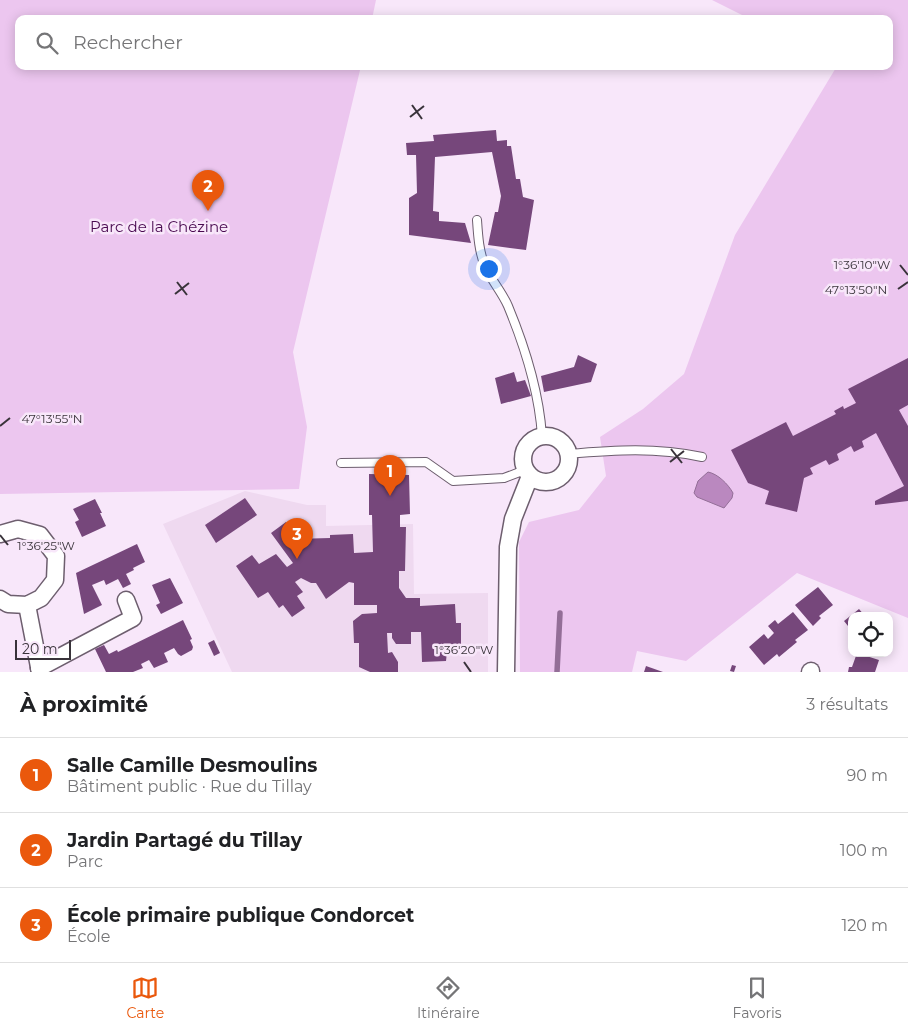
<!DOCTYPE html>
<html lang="fr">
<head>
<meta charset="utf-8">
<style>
	:root { --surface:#fff; --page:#f2f2f2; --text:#202124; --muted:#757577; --line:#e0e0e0; --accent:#ea580c }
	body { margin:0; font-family:Montserrat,sans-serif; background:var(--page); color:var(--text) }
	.controls { position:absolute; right:15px; bottom:15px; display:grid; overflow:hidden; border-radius:10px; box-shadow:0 2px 12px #0003 }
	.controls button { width:45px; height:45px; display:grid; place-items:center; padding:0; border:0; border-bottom:1px solid var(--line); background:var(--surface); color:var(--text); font:25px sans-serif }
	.scale { position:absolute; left:15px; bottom:12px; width:56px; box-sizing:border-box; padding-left:5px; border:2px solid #39333a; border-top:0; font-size:14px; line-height:18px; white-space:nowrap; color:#39333a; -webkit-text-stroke:4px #f8e7fa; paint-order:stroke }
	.you { position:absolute; left:488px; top:268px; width:18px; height:18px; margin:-12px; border:4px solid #fff; border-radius:50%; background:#1a73e8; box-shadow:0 0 0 8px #1a73e833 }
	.badge { display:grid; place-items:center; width:32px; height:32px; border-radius:50%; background:var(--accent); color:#fff; font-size:16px; font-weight:700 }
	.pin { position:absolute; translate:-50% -41px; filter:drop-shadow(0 1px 2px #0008) }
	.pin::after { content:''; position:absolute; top:26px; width:18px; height:15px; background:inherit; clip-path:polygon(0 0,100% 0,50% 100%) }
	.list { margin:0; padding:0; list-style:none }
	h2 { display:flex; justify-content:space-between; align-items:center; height:65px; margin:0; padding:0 20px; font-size:21px }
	h2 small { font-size:16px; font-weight:400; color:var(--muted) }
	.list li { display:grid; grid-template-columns:32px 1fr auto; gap:15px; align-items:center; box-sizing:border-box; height:75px; padding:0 20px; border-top:1px solid var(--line) }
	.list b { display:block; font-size:19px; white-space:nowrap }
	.list p { margin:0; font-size:16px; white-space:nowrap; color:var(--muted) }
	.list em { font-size:16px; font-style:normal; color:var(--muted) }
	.icon { flex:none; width:28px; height:28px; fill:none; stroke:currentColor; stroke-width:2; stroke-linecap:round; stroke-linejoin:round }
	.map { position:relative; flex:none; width:908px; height:672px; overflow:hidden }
	.search { position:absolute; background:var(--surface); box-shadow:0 2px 12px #0003; left:15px; right:15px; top:15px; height:55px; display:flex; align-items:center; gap:12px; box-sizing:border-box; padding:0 18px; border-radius:10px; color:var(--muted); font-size:19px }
	.sheet { height:290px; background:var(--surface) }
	nav { display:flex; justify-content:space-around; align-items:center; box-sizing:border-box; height:70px; border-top:1px solid var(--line); background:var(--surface); font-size:14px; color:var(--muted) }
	nav a { display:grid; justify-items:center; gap:2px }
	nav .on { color:var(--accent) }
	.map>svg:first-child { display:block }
	.built { fill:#efd9f0 }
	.green { fill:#ecc6ef }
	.water { fill:#ba88bf; stroke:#936e97 }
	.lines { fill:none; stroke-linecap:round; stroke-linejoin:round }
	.stream { stroke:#936e97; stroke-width:5.5 }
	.building { fill:#76477b }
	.lane-casing { stroke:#6d5e6e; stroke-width:10 }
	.street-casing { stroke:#6d5e6e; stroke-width:19 }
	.lane { stroke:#fff; stroke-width:8 }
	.street { stroke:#fff; stroke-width:16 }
	.ticks { fill:none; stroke:#39333a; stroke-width:2 }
	.labels { text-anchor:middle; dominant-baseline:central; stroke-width:5; stroke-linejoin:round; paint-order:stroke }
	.park-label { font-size:15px; fill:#490950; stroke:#f8e7fa }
	.ticks-label { font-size:12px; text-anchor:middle; fill:#39333a; stroke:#f8e7fa; stroke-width:5; stroke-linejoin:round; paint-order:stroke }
</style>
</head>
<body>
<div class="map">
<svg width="908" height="672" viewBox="0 0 908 672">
	<rect width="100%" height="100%" fill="#f8e7fa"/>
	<path class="built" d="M245,491L307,505H326V526L413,524L414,594L488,593V672H232L163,524Z"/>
	<g class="green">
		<path d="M0,0H376L372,19H19V66H361L293,352L307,427L299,489L0,494Z"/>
		<path d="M712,0H908V618L797,573L686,661L637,651L632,672H520L519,542L529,522L579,510L606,476L600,437L643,409L684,374L735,235L837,66H889V19H750Z"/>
	</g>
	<path class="water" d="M708,472C718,474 728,484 733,493L732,498L724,508L697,497L694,493L698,481Z"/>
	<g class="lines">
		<path class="stream" d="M557,672L560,613"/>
	</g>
	<g class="building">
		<path d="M496,130L497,141L507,140V146H511L516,179H520L523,197L534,200L526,250L488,245L495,212H498L501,196L492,152L435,157L433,211L439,212V221L465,223L471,243L409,235V198L417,193L416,155H407L406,143L434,141L433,135Z"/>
		<path d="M578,355L597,364L591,382L544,392L541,376L574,367Z"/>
		<path d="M908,358V405L899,410L908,426V501L875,505V501L904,486L876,433L862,441L864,447L854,452L851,446L837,454L839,460L829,465L826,460L810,468L813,474L804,478L797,512L765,504L769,491L748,483L731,450L786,422L793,436L836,414L834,411L843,406L844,409L856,403L848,389Z"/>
		<path d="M514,372L517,382L525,380L531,396L501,404L495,378Z"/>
		<path d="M369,474L409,475L410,514L400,515V527H406L405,571H399V588L406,598H420V606L455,604L456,623H461V650L447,652L446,661L422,662L421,632H411V644H396L392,638V633H387L388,653L392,652L398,662V672H370L359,667V643H354L353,621L362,614L377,613V605H354V583L349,582L326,599L316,583H311L301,578L295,582L303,592L297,596L305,608L292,617L283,605L279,608L268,592L258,598L236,566L252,555L259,564L276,554L287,567L293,563L271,533L286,522L294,533V539L330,538V535L353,534L354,553L373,552L372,515H369Z"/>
		<path d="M245,498L257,515L216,543L205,525Z"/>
		<path d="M95,499L102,513H100L106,526L82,537L75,522L79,520L73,509Z"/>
		<path d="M137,544L145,562L133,568L134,570L126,574L131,584L123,588L118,579L106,585L104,580L92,585L102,605L84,614L76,573Z"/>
		<path d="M170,578L183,603L161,614L156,605L160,603L152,585Z"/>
		<path d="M818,587L833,605L819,616L821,618L813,626L795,605Z"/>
		<path d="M859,609L865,616H852V631L844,621Z"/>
		<path d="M793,612L808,630L795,640L797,642L779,657L777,654L764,665L749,647L764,634L768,639L774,633L768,626L775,620L778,624Z"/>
		<path d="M183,620L192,639L190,640L193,647L192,650L181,656L178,654L174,648L164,653L168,662L154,668L149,660L141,664L143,668L133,672H106L95,649L104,645L109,654L117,650L118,652Z"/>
		<path d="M214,640L220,653L214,656L208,643Z"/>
		<path d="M857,653L879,660L875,672H848L849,667H852Z"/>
		<path d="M732,665L736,666L734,672L730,671Z"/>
		<path d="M646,666L663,672H644Z"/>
	</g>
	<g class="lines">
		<g class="lane-casing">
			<g id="lane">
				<path d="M477,220C478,235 479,252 485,266C491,280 502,292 508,306C525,347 539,391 542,436"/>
				<path d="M568,454C615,450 656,447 702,457"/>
				<path d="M341,463L426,462L453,481L504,478L525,470"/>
			</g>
		</g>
		<g class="street-casing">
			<g id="street">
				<circle cx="546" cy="459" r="23"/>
				<path d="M0,534L18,529L40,535L56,556L55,580L41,598L27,605L8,604L0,599"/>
				<path d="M27,605L40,672"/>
				<path d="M39,668L133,618L126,600"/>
				<path d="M506,672L508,547L513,519L530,476"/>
				<path d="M810,672L811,671"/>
			</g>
		</g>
		<use href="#lane" class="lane"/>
		<use href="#street" class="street"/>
	</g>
	<path class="ticks" d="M412,105L422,119M410,117L424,106M900,265L908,275M177,282L187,295M898,289L908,282M175,294L189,283M0,426L10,418M671,449L682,463M670,462L684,451M0,535L8,545M464,662L471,672"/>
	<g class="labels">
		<g class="park-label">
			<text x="159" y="226">Parc de la Chézine</text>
		</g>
	</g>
	<g class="ticks-label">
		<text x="862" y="269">1°36'10"W</text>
		<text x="856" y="294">47°13'50"N</text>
		<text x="52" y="423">47°13'55"N</text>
		<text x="46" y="550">1°36'25"W</text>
		<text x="464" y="654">1°36'20"W</text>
	</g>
</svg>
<div class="controls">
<button><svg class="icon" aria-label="locate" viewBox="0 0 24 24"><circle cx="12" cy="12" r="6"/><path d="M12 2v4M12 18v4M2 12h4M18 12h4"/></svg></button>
</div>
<div class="scale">20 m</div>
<div class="you"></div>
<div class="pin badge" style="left:390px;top:496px">1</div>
<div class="pin badge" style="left:208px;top:211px">2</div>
<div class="pin badge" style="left:297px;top:559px">3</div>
<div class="search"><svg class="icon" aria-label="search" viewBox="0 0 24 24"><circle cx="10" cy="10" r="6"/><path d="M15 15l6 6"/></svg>Rechercher</div>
</div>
<section class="sheet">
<h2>À proximité<small>3 résultats</small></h2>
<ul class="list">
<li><span class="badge">1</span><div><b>Salle Camille Desmoulins</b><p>Bâtiment public · Rue du Tillay</p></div><em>90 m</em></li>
<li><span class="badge">2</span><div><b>Jardin Partagé du Tillay</b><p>Parc</p></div><em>100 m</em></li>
<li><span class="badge">3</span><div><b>École primaire publique Condorcet</b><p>École</p></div><em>120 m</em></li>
</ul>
</section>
<nav>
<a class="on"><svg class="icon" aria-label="map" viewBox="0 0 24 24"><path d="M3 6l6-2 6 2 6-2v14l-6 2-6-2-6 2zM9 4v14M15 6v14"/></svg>Carte</a>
<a><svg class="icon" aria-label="directions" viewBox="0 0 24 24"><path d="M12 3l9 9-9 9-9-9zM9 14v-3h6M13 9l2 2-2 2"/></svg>Itinéraire</a>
<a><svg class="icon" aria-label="saved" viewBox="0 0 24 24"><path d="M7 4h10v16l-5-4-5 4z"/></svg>Favoris</a>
</nav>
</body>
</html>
